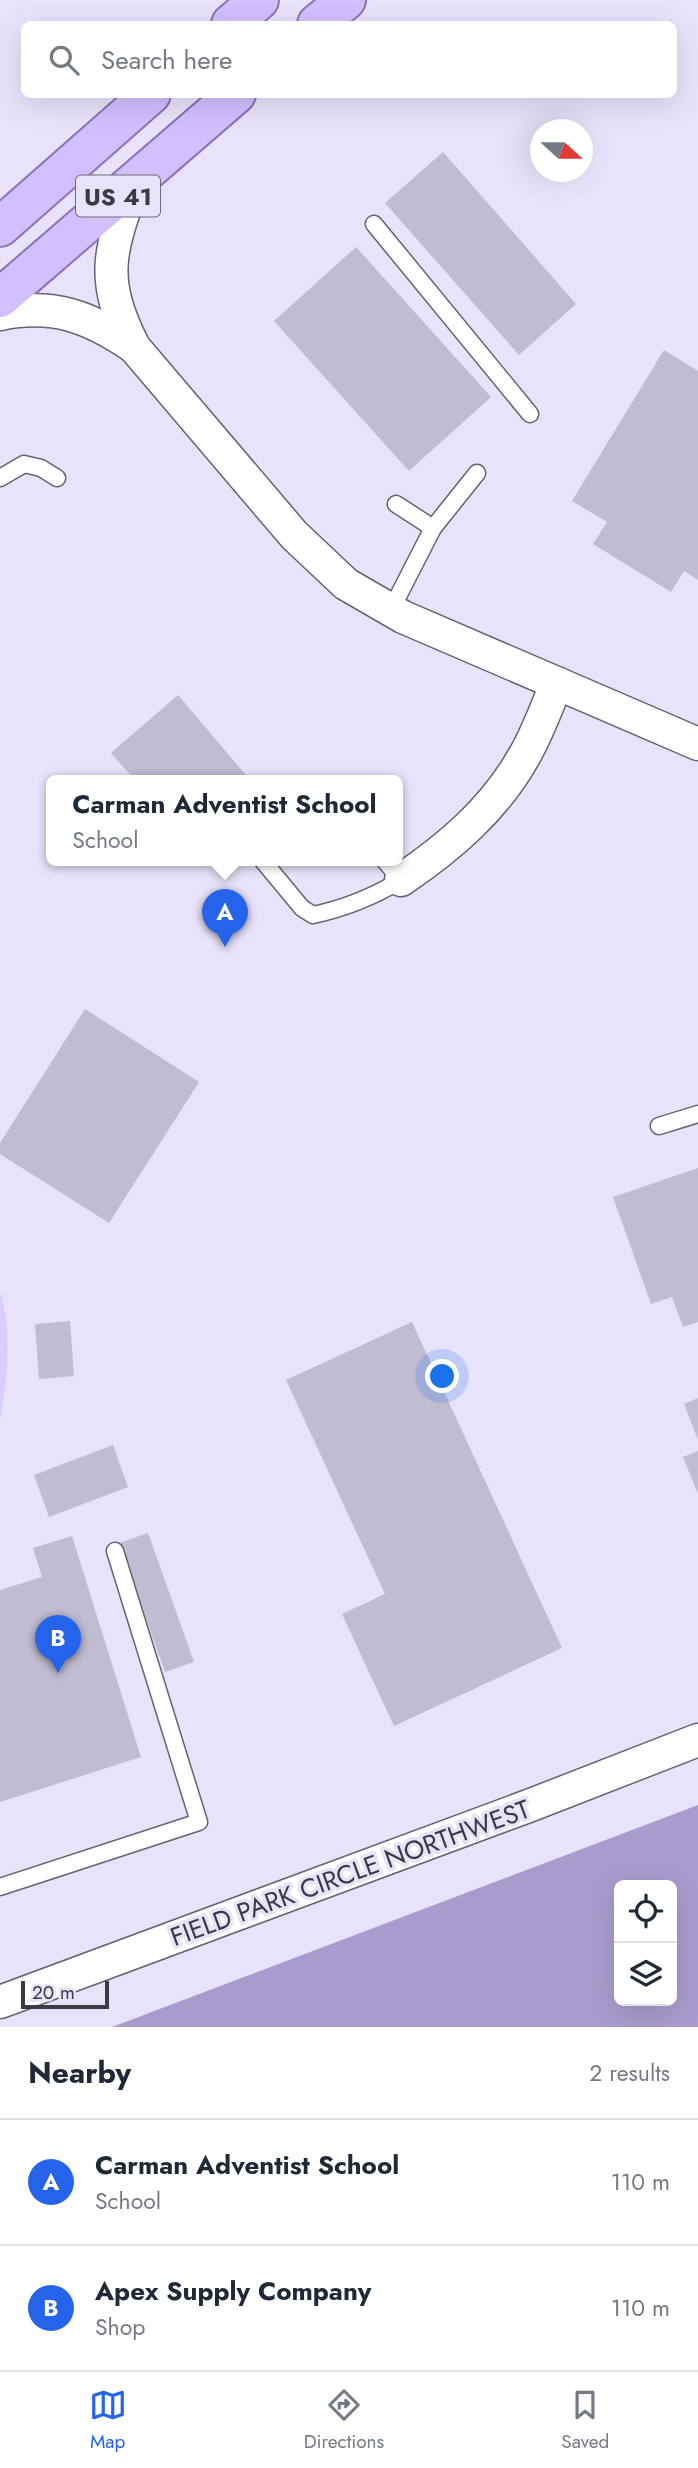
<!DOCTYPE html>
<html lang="en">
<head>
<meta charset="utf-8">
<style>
	:root { --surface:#fff; --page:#f2f2f3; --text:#1f2937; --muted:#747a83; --line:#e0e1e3; --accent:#2563eb }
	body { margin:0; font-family:Jost,sans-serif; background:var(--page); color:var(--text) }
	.controls { position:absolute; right:21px; bottom:21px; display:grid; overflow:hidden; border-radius:10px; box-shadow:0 7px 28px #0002 }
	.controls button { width:63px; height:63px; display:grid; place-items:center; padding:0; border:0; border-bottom:2px solid var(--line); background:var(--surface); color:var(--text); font:35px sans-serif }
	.compass { position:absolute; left:530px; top:119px; width:63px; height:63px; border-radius:50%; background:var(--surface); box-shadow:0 7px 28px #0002; rotate:111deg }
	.scale { position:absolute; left:21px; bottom:18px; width:88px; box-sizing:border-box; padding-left:7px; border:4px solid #3b3942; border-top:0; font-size:19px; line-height:24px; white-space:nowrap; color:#3b3942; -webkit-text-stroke:5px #e8e2fa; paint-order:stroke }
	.you { position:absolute; left:443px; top:1377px; width:24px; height:24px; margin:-18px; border:5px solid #fff; border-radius:50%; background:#1a73e8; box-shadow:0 0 0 10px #1a73e833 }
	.badge { display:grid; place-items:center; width:46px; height:46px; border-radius:50%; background:var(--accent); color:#fff; font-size:23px; font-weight:700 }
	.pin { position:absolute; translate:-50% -58px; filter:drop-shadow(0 2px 4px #0008) }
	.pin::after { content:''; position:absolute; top:37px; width:24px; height:21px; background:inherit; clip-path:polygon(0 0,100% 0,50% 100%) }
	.popup { position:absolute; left:46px; top:775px; width:357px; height:91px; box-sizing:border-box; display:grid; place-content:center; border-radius:10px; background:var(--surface); filter:drop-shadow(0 2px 5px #0005); font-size:23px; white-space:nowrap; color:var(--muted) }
	.popup b { font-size:26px; color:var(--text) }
	.popup::after { content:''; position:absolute; left:50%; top:100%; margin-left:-14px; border:14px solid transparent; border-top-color:var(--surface) }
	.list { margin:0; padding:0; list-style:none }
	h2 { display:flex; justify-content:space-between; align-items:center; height:91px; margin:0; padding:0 28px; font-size:30px }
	h2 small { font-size:23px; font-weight:400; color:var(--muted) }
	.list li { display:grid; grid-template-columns:46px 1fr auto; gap:21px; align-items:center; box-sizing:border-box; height:126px; padding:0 28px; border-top:2px solid var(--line) }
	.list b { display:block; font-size:26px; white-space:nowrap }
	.list p { margin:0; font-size:23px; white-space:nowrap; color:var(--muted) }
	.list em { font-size:23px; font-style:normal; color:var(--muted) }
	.icon { flex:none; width:38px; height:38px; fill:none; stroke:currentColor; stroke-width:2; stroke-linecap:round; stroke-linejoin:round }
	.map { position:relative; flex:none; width:698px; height:2027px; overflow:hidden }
	.search { position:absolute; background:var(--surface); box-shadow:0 7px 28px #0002; left:21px; right:21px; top:21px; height:77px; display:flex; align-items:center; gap:18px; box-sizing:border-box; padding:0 24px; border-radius:10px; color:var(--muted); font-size:26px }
	.sheet { height:343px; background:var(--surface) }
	nav { display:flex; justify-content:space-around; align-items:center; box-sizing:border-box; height:98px; border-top:2px solid var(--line); background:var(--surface); font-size:19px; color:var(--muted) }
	nav a { display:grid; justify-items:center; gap:4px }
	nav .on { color:var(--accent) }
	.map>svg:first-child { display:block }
	.green { fill:#dbcdff }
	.forest { fill:#a99bcc; fill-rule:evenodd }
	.building { fill:#c1bcd2 }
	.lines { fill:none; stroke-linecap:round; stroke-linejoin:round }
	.service-casing { stroke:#676175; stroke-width:19 }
	.minor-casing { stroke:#676175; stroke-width:35 }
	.primary-casing { stroke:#8a73bc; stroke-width:42 }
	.service { stroke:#fff; stroke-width:16 }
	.minor { stroke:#fff; stroke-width:32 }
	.primary { stroke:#d3befe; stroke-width:38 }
	.labels { text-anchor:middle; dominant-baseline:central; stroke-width:7; stroke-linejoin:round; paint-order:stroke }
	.shield { fill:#e8e2fa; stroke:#6f6c79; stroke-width:2 }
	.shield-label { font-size:24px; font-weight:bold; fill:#3b3942 }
	.street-label { font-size:26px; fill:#3b3942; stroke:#e8e2fa }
</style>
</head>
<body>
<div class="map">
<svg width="698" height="2027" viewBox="0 0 698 2027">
	<rect width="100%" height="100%" fill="#e8e2fa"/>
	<path class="green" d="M0,1292C13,1328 7,1384 0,1421Z"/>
	<path class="forest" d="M698,1805V2027H112ZM619,1885H672V2001H619Z"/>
	<g class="building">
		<path d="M443,152L576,304L519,355L385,203Z"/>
		<path d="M356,247L491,397L409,471L274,321Z"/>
		<path d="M664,350L698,371V580L684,571L671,592L593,544L607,522L572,501Z"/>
		<path d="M178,695L251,781H136L111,753Z"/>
		<path d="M85,1009L199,1082L109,1223L0,1154V1143Z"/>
		<path d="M698,1168V1322L683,1327L672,1297L651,1304L613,1197Z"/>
		<path d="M70,1321L74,1376L39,1379L35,1324Z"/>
		<path d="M412,1322L562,1648L394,1726L342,1614L385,1594L286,1380Z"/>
		<path d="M698,1398V1440L684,1404Z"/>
		<path d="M113,1445L128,1487L49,1517L34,1475Z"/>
		<path d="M698,1451V1494L683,1457Z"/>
		<path d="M148,1533L194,1662L165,1672L119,1543Z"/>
		<path d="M72,1536L141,1757L0,1802V1590L42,1577L33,1548Z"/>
	</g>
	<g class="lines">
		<g class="service-casing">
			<g id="service">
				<path d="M374,224L530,414"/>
				<path d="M0,478L24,464L41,468L57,478"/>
				<path d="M396,504L433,528"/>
				<path d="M391,610L433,528L477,473"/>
				<path d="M263,861L302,908L313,915C346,908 373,897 401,880L385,861"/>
				<path d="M659,1126L698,1114"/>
				<path d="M0,1887L199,1822L115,1551"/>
			</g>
		</g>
		<g class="minor-casing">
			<g id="minor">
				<path d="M135,181C109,251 99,278 134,347L294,535L346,584L403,617L698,744"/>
				<path d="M0,314C54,303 90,317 134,347"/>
				<path d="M401,880C450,847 494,809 523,758C537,735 546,708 557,683"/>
				<path d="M0,2002L531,1805L698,1740"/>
			</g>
		</g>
		<g class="primary-casing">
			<g id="primary">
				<path d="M231,24L259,0"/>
				<path d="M317,24L346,0"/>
				<path d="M0,227L151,94"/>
				<path d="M0,298L236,94"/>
			</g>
		</g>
		<use href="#service" class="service"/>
		<use href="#minor" class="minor"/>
		<use href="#primary" class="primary"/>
	</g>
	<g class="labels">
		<rect class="shield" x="76" y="175.5" width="84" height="41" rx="5"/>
		<g class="shield-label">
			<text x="118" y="196">US 41</text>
		</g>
		<g class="street-label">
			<text transform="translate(350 1873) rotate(-20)">FIELD PARK CIRCLE NORTHWEST</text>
		</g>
	</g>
</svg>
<div class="controls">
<button><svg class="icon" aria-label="locate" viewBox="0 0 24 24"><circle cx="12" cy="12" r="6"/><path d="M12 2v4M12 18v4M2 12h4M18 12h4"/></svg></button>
<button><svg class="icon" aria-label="layers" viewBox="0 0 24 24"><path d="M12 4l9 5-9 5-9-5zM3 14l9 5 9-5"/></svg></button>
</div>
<svg class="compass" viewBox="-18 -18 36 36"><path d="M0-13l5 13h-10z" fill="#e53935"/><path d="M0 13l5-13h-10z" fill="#747a83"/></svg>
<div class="scale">20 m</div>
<div class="you"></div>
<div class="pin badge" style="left:225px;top:947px">A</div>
<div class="popup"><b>Carman Adventist School</b>School</div>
<div class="pin badge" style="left:58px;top:1673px">B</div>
<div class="search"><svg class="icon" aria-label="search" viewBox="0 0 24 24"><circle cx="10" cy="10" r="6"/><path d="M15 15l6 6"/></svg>Search here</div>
</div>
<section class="sheet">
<h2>Nearby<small>2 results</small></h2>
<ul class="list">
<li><span class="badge">A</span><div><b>Carman Adventist School</b><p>School</p></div><em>110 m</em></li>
<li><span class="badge">B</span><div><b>Apex Supply Company</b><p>Shop</p></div><em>110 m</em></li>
</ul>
</section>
<nav>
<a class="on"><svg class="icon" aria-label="map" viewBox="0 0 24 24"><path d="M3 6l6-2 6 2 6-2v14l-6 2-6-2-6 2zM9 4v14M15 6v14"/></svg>Map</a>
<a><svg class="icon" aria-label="directions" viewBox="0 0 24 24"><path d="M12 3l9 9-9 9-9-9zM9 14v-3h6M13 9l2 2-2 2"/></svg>Directions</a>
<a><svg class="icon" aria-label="saved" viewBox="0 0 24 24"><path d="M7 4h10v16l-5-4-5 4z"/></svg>Saved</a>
</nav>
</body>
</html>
